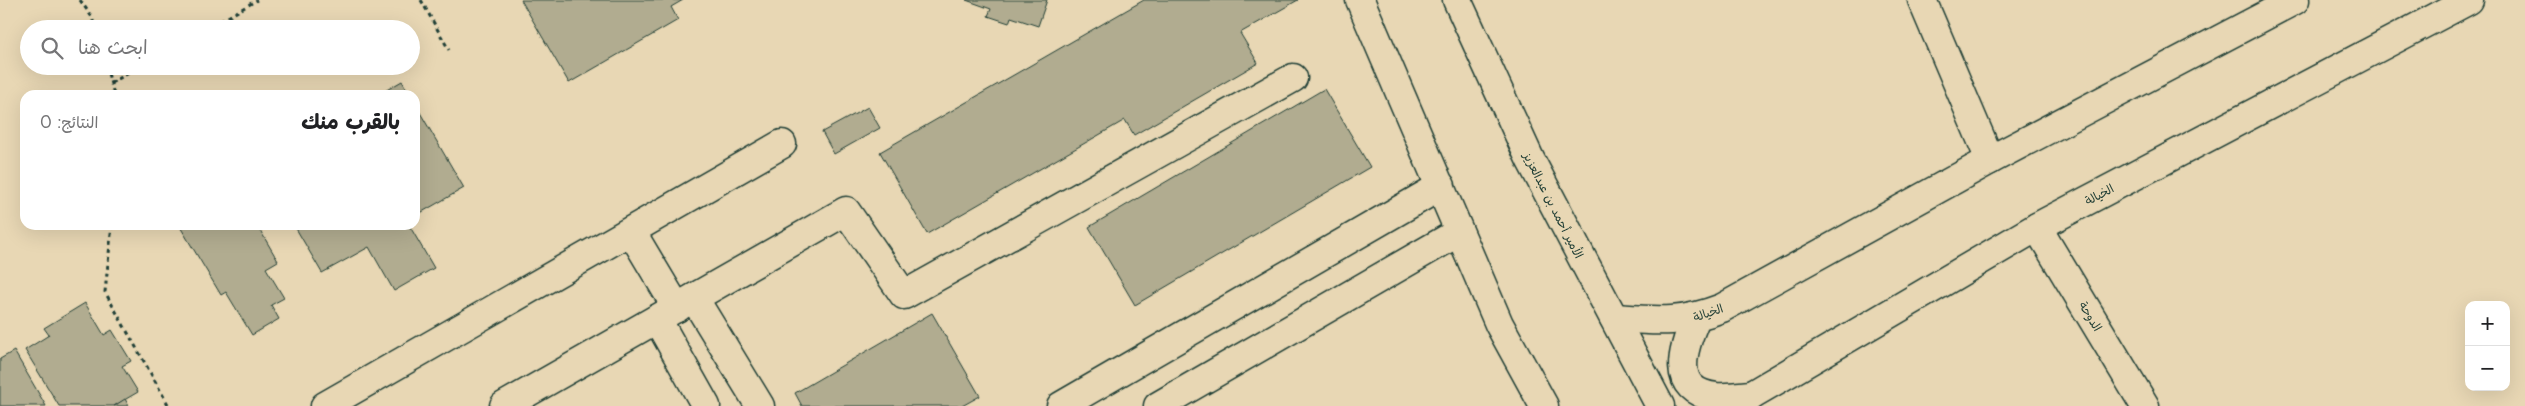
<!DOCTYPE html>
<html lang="ar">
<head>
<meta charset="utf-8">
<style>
	:root { --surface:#fff; --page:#f6f6f6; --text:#202124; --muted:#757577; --line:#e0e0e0 }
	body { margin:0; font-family:"Playpen Sans","Playpen Sans Arabic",sans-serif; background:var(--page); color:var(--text); direction:rtl }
	.controls { position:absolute; right:15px; bottom:15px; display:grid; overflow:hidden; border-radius:10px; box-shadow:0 5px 20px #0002 }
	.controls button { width:45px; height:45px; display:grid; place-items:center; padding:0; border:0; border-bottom:1px solid var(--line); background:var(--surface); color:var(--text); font:25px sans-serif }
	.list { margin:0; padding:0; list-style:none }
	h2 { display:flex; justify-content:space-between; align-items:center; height:65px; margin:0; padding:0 20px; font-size:21px }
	h2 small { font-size:16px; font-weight:400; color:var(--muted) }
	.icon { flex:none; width:28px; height:28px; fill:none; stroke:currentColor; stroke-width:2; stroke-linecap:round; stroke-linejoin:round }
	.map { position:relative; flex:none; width:2525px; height:406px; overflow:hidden; direction:ltr }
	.search { position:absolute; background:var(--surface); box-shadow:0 5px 20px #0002; left:20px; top:20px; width:400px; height:55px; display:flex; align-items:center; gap:12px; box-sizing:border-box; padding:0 18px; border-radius:28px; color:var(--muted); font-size:19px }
	.panel { position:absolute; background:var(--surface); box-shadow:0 5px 20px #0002; left:20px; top:90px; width:400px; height:140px; border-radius:15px; direction:rtl }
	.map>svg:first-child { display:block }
	.building { fill:#b1ac90; stroke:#1f3d34 }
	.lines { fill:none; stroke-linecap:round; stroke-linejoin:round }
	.street-casing { stroke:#1f3d34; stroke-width:31 }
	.secondary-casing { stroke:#1f3d34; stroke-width:31 }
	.primary-casing { stroke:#1f3d34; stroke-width:31 }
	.path { stroke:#1f3d34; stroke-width:3; stroke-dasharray:4 4; stroke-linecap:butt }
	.street { stroke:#e8d7b4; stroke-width:28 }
	.secondary { stroke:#e8d7b4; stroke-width:28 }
	.primary { stroke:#e8d7b4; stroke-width:28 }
	.labels { text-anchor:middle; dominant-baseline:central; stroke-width:5; stroke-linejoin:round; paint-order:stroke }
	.street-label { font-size:12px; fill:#1f3d34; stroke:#e8d7b4 }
</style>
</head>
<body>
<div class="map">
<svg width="2525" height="406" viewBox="0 0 2525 406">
	<rect width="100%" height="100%" fill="#e8d7b4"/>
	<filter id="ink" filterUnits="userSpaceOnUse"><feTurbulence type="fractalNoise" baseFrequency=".02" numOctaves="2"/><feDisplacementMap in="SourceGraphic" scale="10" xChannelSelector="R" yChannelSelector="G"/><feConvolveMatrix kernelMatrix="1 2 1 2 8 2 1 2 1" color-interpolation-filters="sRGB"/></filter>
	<g filter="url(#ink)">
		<g class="building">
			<path d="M521,0H683L671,7L678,20L569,83Z"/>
			<path d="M966,0H1047L1038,26L1011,17L1009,23L988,16L991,9Z"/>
			<path d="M1144,0H1298L1240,33L1258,63L1134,135L1125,120L927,234L880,152Z"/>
			<path d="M402,81L410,95H378Z"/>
			<path d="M1324,89L1370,167L1135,305L1089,227Z"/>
			<path d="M415,104L464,188L415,216Z"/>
			<path d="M868,107L880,128L834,154L822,132Z"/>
			<path d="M179,225H257L278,261L266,268L284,298L271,305L279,319L252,335L226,292L221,295Z"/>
			<path d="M294,225H409L434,268L394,291L369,247L322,273Z"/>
			<path d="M85,303L104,335L112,330L131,361L122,366L138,392L114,406H59L25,350L49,335L44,328Z"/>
			<path d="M932,313L980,396L962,406H802L795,393Z"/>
			<path d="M14,351L46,406H0V359Z"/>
			<path d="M125,399L129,406H114Z"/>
		</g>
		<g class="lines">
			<g class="street-casing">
				<g id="street">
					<path d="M1922,0L1990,160"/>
					<path d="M2037,227L2145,406"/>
					<path d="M631,231L677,308"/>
					<path d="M694,298L760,406"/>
					<path d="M657,319L706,406"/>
					<path d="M325,406L782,144"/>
					<path d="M504,406L846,211L904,295L1293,78"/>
					<path d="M1061,406L1441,186"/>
					<path d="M1158,406L1459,232"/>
				</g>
			</g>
			<g class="secondary-casing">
				<g id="secondary">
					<path d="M1614,318C1657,321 1681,324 1722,308L1990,160L2295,0"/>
					<path d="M1696,318C1683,348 1668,391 1716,397C1727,398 1740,396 1751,395"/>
					<path d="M1739,406L1751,395L2037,227L2469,0"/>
				</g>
			</g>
			<g class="primary-casing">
				<g id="primary">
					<path d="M1360,0L1499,324L1544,406"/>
					<path d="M1457,0L1530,159L1660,406"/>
				</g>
			</g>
			<g class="path">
				<path d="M80,0L92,17L95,29"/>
				<path d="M421,0L449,50"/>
				<path d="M207,29L257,0"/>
				<path d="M106,66L114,95"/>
				<path d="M111,83L141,66"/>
				<path d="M112,225L105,292L169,406"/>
			</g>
			<use href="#street" class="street"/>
			<use href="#secondary" class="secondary"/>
			<use href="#primary" class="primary"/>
		</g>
	</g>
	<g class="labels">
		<g class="street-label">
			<text transform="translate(2099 194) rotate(-28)">الخيالة</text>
			<text transform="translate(1554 205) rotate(63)">الأمير أحمد بن عبدالعزيز</text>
			<text transform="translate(1708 312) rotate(-19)">الخيالة</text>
			<text transform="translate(2091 316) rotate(59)">الدوحة</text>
		</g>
	</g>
</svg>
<div class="controls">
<button>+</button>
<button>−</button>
</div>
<div class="search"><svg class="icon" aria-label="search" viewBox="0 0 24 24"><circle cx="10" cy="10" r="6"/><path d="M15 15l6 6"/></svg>ابحث هنا</div>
<section class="panel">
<h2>بالقرب منك<small>النتائج: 0</small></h2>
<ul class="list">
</ul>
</section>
</div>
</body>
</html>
